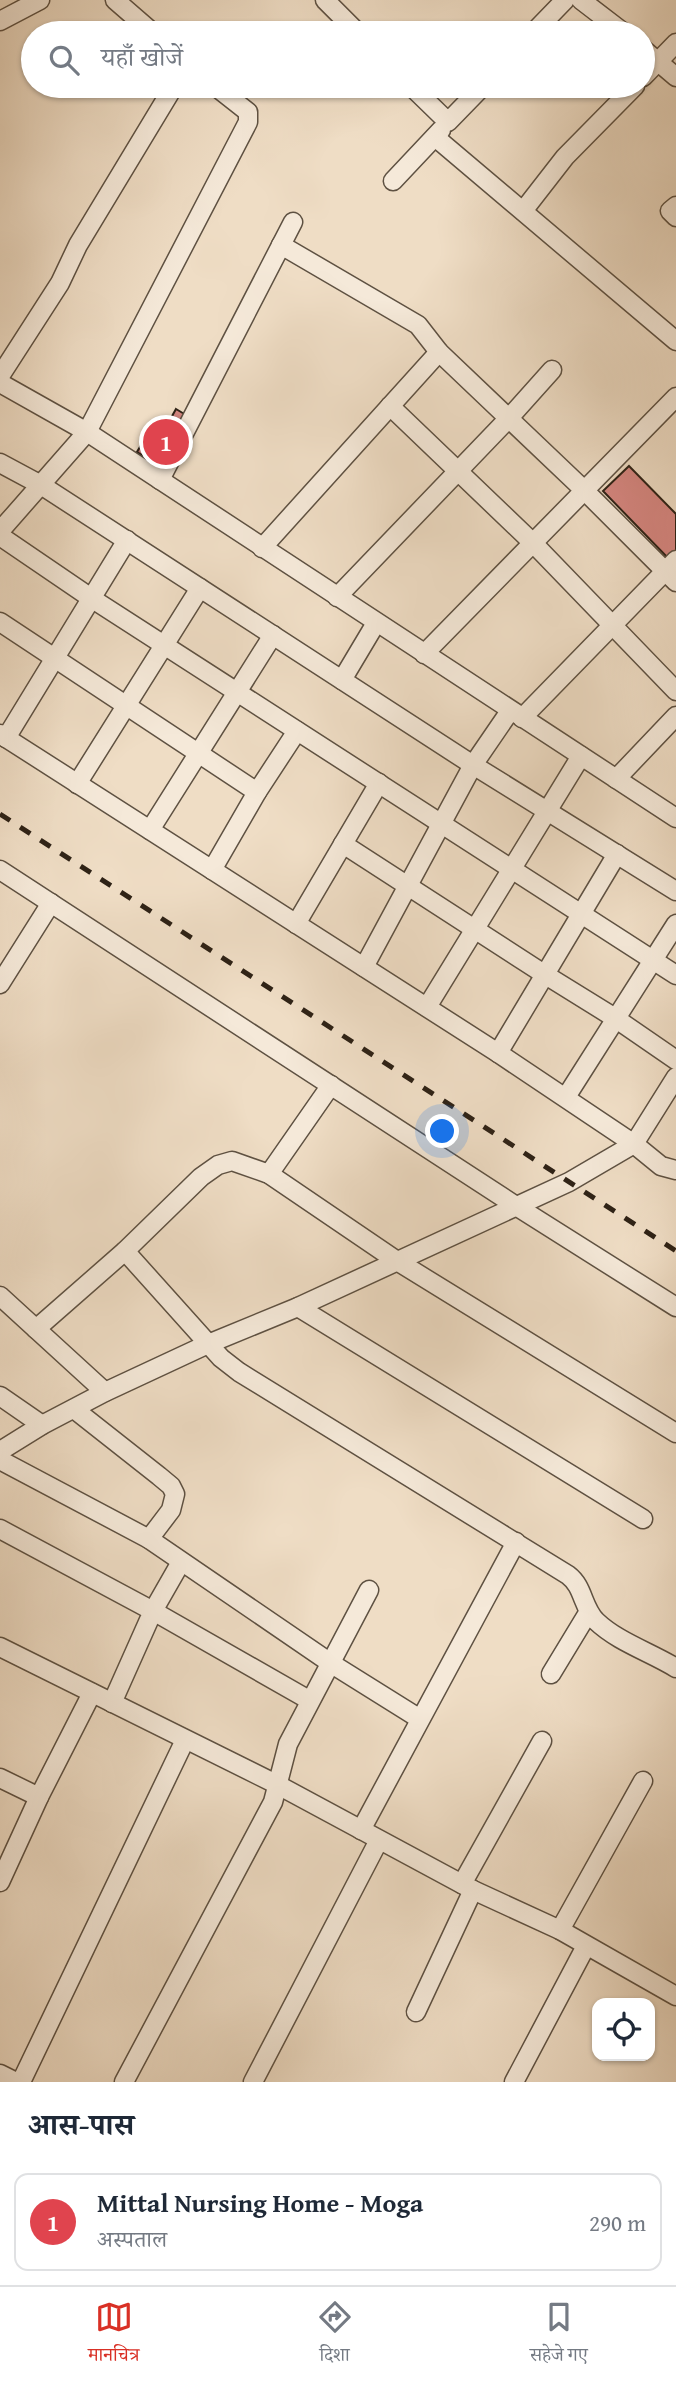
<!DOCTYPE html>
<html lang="hi">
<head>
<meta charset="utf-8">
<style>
	:root { --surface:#fff; --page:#f6f6f7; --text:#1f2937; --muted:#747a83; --line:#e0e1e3; --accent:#d93025 }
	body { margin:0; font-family:"Gentium Book Plus","Noto Serif Devanagari",serif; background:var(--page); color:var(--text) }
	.controls { position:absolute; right:21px; bottom:21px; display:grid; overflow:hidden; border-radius:14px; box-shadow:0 2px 5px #0004 }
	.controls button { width:63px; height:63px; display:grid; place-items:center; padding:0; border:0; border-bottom:2px solid var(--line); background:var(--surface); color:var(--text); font:35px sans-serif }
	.you { position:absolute; left:443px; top:1132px; width:24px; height:24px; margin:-18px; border:5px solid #fff; border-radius:50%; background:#1a73e8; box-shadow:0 0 0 10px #1a73e833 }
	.badge { display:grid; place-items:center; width:46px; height:46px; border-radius:50%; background:var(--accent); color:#fff; font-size:23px; font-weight:700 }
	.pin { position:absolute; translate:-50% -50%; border:4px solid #fff; box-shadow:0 2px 7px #0006 }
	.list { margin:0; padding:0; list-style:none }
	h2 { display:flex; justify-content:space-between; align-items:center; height:91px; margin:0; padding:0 28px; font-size:30px }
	h2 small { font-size:23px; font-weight:400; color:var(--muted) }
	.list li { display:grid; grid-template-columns:46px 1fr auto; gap:21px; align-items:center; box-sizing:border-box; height:98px; margin:0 14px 14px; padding:0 14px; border:2px solid var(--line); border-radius:14px }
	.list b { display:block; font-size:26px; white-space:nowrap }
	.list p { margin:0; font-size:23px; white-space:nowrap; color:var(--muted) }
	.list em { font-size:23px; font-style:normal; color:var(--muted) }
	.icon { flex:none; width:38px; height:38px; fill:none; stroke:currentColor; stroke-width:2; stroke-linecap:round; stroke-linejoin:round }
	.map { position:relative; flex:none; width:676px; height:2082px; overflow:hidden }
	.search { position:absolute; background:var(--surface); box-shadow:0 2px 5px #0004; left:21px; right:21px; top:21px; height:77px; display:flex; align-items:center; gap:18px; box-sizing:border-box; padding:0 24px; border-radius:38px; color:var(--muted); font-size:26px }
	.sheet { height:203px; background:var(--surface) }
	nav { display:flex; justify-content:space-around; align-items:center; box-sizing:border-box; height:98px; border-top:2px solid var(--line); background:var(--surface); font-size:19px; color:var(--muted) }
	nav a { display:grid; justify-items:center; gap:4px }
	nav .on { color:var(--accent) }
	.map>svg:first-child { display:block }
	.building { fill:#d58680; stroke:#2e2216; stroke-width:2 }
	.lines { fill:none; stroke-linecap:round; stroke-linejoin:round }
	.minor-casing { stroke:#5e5142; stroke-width:21 }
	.minor { stroke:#f5e9d9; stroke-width:18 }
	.rail { stroke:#2e2216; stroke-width:5; stroke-dasharray:12 12; stroke-linecap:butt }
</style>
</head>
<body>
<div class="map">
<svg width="676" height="2082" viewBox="0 0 676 2082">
	<rect width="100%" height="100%" fill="#efddc5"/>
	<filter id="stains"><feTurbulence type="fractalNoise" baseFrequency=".00286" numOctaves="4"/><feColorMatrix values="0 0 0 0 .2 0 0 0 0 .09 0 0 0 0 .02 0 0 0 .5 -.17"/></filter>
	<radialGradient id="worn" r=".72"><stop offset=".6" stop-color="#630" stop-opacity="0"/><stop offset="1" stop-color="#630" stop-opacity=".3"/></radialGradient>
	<g class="building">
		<path d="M176,409L191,418L163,467L137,452L150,430L161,436Z"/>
		<path d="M629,466L676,514V551L668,558L603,491Z"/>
	</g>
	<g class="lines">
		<g class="minor-casing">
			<g id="minor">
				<path d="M115,0L153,33"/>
				<path d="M325,0L358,33"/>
				<path d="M581,0L624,33"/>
				<path d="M0,21L40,0"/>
				<path d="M533,33L565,0"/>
				<path d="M643,49L676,77"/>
				<path d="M643,77L676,43"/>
				<path d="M411,86L448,122L483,86"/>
				<path d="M435,137L676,341"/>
				<path d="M393,181L441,130"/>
				<path d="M676,206L670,211L676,217"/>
				<path d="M523,211L565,157L635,86"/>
				<path d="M281,245L418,325L439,352L584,490L676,582"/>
				<path d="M0,376L60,283L78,245L174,86"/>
				<path d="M0,383L87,432L676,818"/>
				<path d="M390,406L533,543L676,691"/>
				<path d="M0,463L41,485L473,765L676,891"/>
				<path d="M160,480L293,222"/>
				<path d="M0,531L87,432L248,122V112L215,86"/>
				<path d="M0,536L91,598L676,975"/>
				<path d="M262,548L439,352"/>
				<path d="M337,597L509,418L552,370"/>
				<path d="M0,622L257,792"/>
				<path d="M424,654L676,397"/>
				<path d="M342,680L376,623"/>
				<path d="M522,718L676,560"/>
				<path d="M0,734L498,1053L634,1144L661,1166L676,1170"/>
				<path d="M6,738L127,540"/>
				<path d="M616,779L676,716"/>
				<path d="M77,784L200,588"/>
				<path d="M150,830L273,635"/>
				<path d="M343,844L544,974L615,1018L676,1060"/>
				<path d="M0,870L516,1206L676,1307"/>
				<path d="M212,870L257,792L297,731"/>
				<path d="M296,924L379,783"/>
				<path d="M364,967L473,765L510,711"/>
				<path d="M0,984L51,903"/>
				<path d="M427,1007L581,756"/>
				<path d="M498,1053L617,854"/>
				<path d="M566,1097L676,924"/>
				<path d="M269,1174L331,1085"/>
				<path d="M125,1251L221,1358L239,1372L568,1575C584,1587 582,1607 596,1621C618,1642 650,1652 676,1668"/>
				<path d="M0,1296L105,1392"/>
				<path d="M298,1307L643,1519"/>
				<path d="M36,1329L125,1251L201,1177L218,1165L232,1161L269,1174L397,1261L676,1433"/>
				<path d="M0,1396L42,1425"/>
				<path d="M74,1409L159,1476L171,1486L175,1494L171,1510L149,1539"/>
				<path d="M0,1451L42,1425L105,1392L208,1344L298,1307L569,1182L634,1144L676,1077"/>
				<path d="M0,1460L149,1539L332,1664L420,1719"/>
				<path d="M0,1529L153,1611L112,1703"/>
				<path d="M181,1562L153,1611L309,1700"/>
				<path d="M0,1647L278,1785L473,1890L560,1930L676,1996"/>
				<path d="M551,1674L588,1613"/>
				<path d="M0,1778L39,1797"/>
				<path d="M361,1830L516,1542"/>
				<path d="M0,1882L39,1797L92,1693"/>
				<path d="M462,1884L542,1741"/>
				<path d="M560,1930L643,1781"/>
				<path d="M416,2012L473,1890"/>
				<path d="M0,2074L16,2082"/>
				<path d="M21,2082L185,1740"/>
				<path d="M124,2082L273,1802L288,1744L369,1590"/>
				<path d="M253,2082L379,1840"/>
				<path d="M514,2082L586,1946"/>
			</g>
		</g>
		<use href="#minor" class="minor"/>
		<path class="rail" d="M0,814L676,1251"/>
	</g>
	<rect width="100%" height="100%" filter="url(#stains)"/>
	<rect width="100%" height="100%" fill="url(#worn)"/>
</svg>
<div class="controls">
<button><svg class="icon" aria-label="locate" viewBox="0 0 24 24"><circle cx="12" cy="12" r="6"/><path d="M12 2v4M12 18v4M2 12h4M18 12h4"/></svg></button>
</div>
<div class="you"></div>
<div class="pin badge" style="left:166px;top:442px;background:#e0444e">1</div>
<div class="search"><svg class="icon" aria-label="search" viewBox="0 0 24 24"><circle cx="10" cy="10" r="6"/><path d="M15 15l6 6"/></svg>यहाँ खोजें</div>
</div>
<section class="sheet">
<h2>आस-पास<small></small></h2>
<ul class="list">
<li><span class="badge" style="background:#e0444e">1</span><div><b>Mittal Nursing Home - Moga</b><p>अस्पताल</p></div><em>290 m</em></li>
</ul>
</section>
<nav>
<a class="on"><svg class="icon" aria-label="map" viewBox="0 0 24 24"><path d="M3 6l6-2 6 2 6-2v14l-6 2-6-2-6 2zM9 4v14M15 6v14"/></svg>मानचित्र</a>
<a><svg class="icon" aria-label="directions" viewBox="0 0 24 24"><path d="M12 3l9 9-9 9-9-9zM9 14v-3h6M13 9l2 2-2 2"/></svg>दिशा</a>
<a><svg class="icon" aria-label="saved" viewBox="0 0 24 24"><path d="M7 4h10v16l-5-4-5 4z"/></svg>सहेजे गए</a>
</nav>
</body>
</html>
